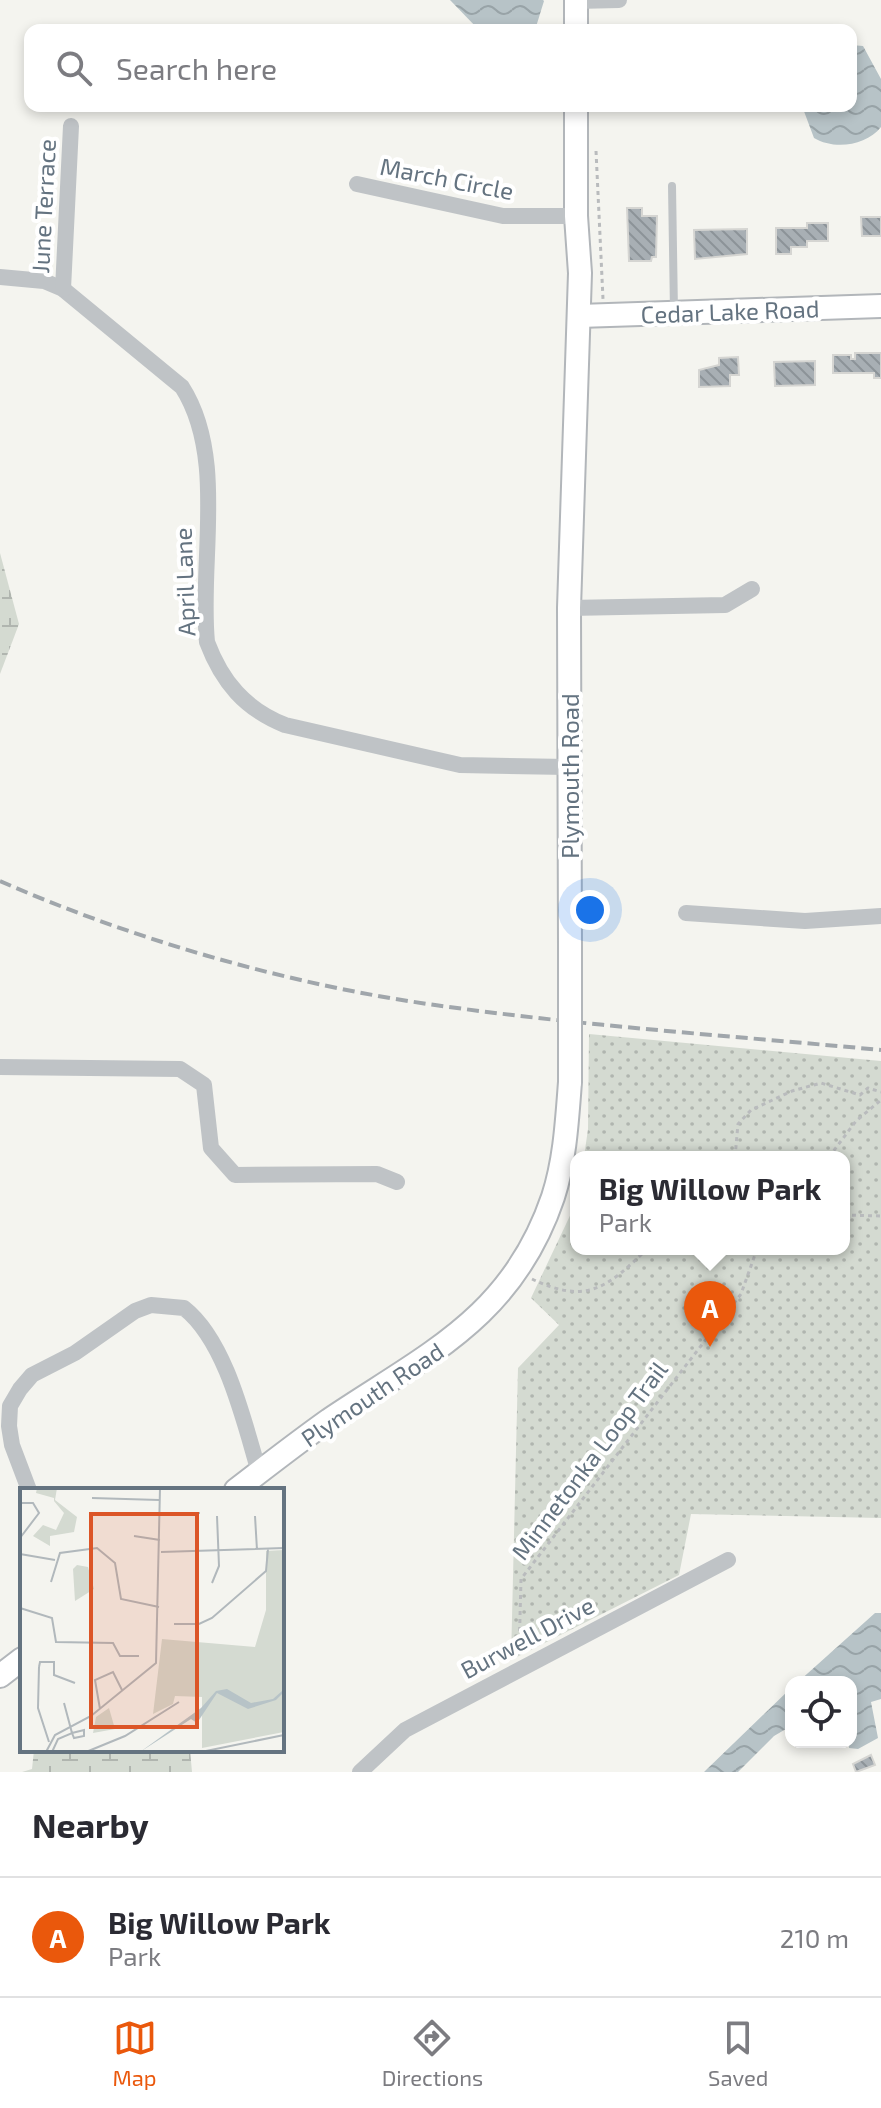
<!DOCTYPE html>
<html lang="en">
<head>
<meta charset="utf-8">
<style>
	:root { --surface:#fff; --page:#f2f2f3; --text:#2b2b33; --muted:#7c7c81; --line:#e1e1e2; --accent:#ea580c }
	body { margin:0; font-family:"Exo 2",sans-serif; background:var(--page); color:var(--text) }
	.controls { position:absolute; right:24px; bottom:24px; display:grid; overflow:hidden; border-radius:16px; box-shadow:0 4px 12px #0003 }
	.controls button { width:72px; height:72px; display:grid; place-items:center; padding:0; border:0; border-bottom:2px solid var(--line); background:var(--surface); color:var(--text); font:40px sans-serif }
	.you { position:absolute; left:590px; top:910px; width:28px; height:28px; margin:-20px; border:6px solid #fff; border-radius:50%; background:#1a73e8; box-shadow:0 0 0 12px #1a73e833 }
	.badge { display:grid; place-items:center; width:52px; height:52px; border-radius:50%; background:var(--accent); color:#fff; font-size:26px; font-weight:700 }
	.pin { position:absolute; translate:-50% -66px; filter:drop-shadow(0 2px 4px #0008) }
	.pin::after { content:''; position:absolute; top:42px; width:28px; height:24px; background:inherit; clip-path:polygon(0 0,100% 0,50% 100%) }
	.popup { position:absolute; left:570px; top:1151px; width:280px; height:104px; box-sizing:border-box; display:grid; place-content:center; border-radius:16px; background:var(--surface); filter:drop-shadow(0 2px 6px #0005); font-size:26px; white-space:nowrap; color:var(--muted) }
	.popup b { font-size:30px; color:var(--text) }
	.popup::after { content:''; position:absolute; left:50%; top:100%; margin-left:-16px; border:16px solid transparent; border-top-color:var(--surface) }
	.list { margin:0; padding:0; list-style:none }
	h2 { display:flex; justify-content:space-between; align-items:center; height:104px; margin:0; padding:0 32px; font-size:34px }
	h2 small { font-size:26px; font-weight:400; color:var(--muted) }
	.list li { display:grid; grid-template-columns:52px 1fr auto; gap:24px; align-items:center; box-sizing:border-box; height:120px; padding:0 32px; border-top:2px solid var(--line) }
	.list b { display:block; font-size:30px; white-space:nowrap }
	.list p { margin:0; font-size:26px; white-space:nowrap; color:var(--muted) }
	.list em { font-size:26px; font-style:normal; color:var(--muted) }
	.icon { flex:none; width:44px; height:44px; fill:none; stroke:currentColor; stroke-width:2; stroke-linecap:round; stroke-linejoin:round }
	.map { position:relative; flex:none; width:881px; height:1772px; overflow:hidden }
	.search { position:absolute; background:var(--surface); box-shadow:0 4px 12px #0003; left:24px; right:24px; top:24px; height:88px; display:flex; align-items:center; gap:20px; box-sizing:border-box; padding:0 28px; border-radius:16px; color:var(--muted); font-size:30px }
	.sheet { height:224px; background:var(--surface) }
	nav { display:flex; justify-content:space-around; align-items:center; box-sizing:border-box; height:112px; border-top:2px solid var(--line); background:var(--surface); font-size:22px; color:var(--muted) }
	nav a { display:grid; justify-items:center; gap:4px }
	nav .on { color:var(--accent) }
	.map>svg:first-child { display:block }
	.wetland { fill:url(#wetland-marsh) }
	.park { fill:url(#park-dots) }
	.water { fill:url(#water-waves) }
	.building { fill:url(#building-back-hatch); stroke:#d5d5d2; stroke-width:2 }
	.lines { fill:none; stroke-linecap:round; stroke-linejoin:round }
	.secondary-casing { stroke:#b2b6ba; stroke-width:26 }
	.path { stroke:#b9bbbd; stroke-width:3; stroke-dasharray:4 4; stroke-linecap:butt }
	.lane { stroke:#bfc3c6; stroke-width:8 }
	.street { stroke:#bfc3c6; stroke-width:16 }
	.secondary { stroke:#fff; stroke-width:22 }
	.rail { stroke:#a0a6ab; stroke-width:4; stroke-dasharray:12 6; stroke-linecap:butt }
	.secondary-bridge-casing { stroke:#b2b6ba; stroke-width:26; stroke-linecap:butt }
	.secondary-bridge { stroke:#fff; stroke-width:22 }
	.labels { text-anchor:middle; dominant-baseline:central; stroke-width:8; stroke-linejoin:round; paint-order:stroke }
	.street-label { font-size:24px; fill:#647380; stroke:#fff }
	.inset-road { fill:none; stroke:#b1b8bc; stroke-width:2 }
	.view { fill:#dc5527; fill-opacity:0.15; stroke:#dc5527; stroke-width:4 }
	.inset-edge { fill:none; stroke:#647380; stroke-width:4 }
</style>
</head>
<body>
<div class="map">
<svg width="881" height="1772" viewBox="0 0 881 1772">
	<defs>
		<pattern id="wetland-marsh" width="20" height="14" patternUnits="userSpaceOnUse" patternTransform="scale(2)"><rect width="20" height="14" fill="#d4dad1"/><path d="M1 5h8M5 5V1M11 12h8M15 12V8" fill="none" stroke="#b0b5af"/></pattern>
		<pattern id="park-dots" width="8" height="8" patternUnits="userSpaceOnUse" patternTransform="scale(2)"><rect width="8" height="8" fill="#d4dad1"/><path d="M2 2h.1M6 6h.1" fill="none" stroke="#b0b5af" stroke-width="1.8" stroke-linecap="round"/></pattern>
		<pattern id="water-waves" width="16" height="10" patternUnits="userSpaceOnUse" patternTransform="scale(2)"><rect width="16" height="10" fill="#b7c3c7"/><path d="M0 5q4-4 8 0t8 0" fill="none" stroke="#98a3a7"/></pattern>
		<pattern id="building-back-hatch" width="6" height="6" patternUnits="userSpaceOnUse" patternTransform="scale(2)"><rect width="6" height="6" fill="#a8afb4"/><path d="M-1 5l2 2M0 0l6 6M5-1l2 2" fill="none" stroke="#8c9398"/></pattern>
	</defs>
	<rect width="100%" height="100%" fill="#f4f4ef"/>
	<g class="wetland">
		<path d="M0,553L19,624L0,674Z"/>
		<path d="M34,1750H190L192,1772H22L32,1769Z"/>
	</g>
	<path class="park" d="M589,1034L881,1061V1518L691,1514L679,1575L511,1660L518,1368L559,1325L531,1298L576,1203V1249H844V1157H584L588,1129Z"/>
	<g class="water">
		<path d="M450,0H543L544,1L535,30H479Z"/>
		<path d="M851,45L863,46L881,79V127C866,146 834,150 814,138L802,106H851Z"/>
		<path d="M875,1613H881V1699L871,1702L878,1738L858,1749L849,1748L851,1682H798Z"/>
		<path d="M791,1688V1726L774,1736L738,1772H704Z"/>
	</g>
	<g class="building">
		<path d="M627,208H642V216H657L656,257H652L651,261H629Z"/>
		<path d="M861,217H881V236H862Z"/>
		<path d="M807,223H828V241H807V247H791V254H776V228H807Z"/>
		<path d="M747,229V254L695,259L694,230Z"/>
		<path d="M855,353H881V378H874V373H833V355H851V359H855Z"/>
		<path d="M738,357L739,375H730V386L699,387V370L719,365V358Z"/>
		<path d="M815,361V385L775,386L774,362Z"/>
		<path d="M871,1755L875,1765L856,1772L853,1764Z"/>
	</g>
	<g class="lines">
		<g class="secondary-casing">
			<g id="secondary">
				<path d="M576,30V0"/>
				<path d="M579,316L881,306"/>
				<path d="M570,946L569,608L580,273L576,216V106"/>
				<path d="M236,1490C267,1466 298,1442 329,1420C427,1354 512,1318 553,1197C565,1160 567,1121 570,1082"/>
				<path d="M0,1676L22,1659"/>
			</g>
		</g>
		<g class="path">
			<path d="M596,151L603,299"/>
			<path d="M735,1157L738,1124L751,1110L792,1091L821,1083L860,1095L868,1088L881,1092"/>
			<path d="M829,1157L856,1121L881,1100"/>
			<path d="M844,1215L881,1216"/>
			<path d="M532,1279C586,1305 607,1288 647,1249"/>
			<path d="M519,1655L521,1579L741,1294L757,1249"/>
		</g>
		<path class="lane" d="M672,186L674,312"/>
		<g class="street">
			<path d="M576,1L619,0"/>
			<path d="M357,184L503,216H576"/>
			<path d="M0,277L44,281L63,289L182,387C227,457 199,562 207,642C222,682 245,709 285,725L460,765L568,767"/>
			<path d="M63,289L71,126"/>
			<path d="M569,608L725,605L752,589"/>
			<path d="M686,913L805,921L881,916"/>
			<path d="M0,1067L180,1069L204,1085L211,1148L235,1175L377,1174L397,1182"/>
			<path d="M29,1490L12,1445L9,1426L10,1406L20,1389L32,1375L75,1353L135,1311L151,1305L184,1308C226,1341 244,1422 259,1472"/>
			<path d="M360,1772L405,1730L728,1560"/>
		</g>
		<use href="#secondary" class="secondary"/>
		<path class="rail" d="M0,881C134,940 291,985 435,1005C583,1026 733,1036 881,1050"/>
		<g class="secondary-bridge-casing">
			<path id="secondary-bridge" d="M570,1082V946"/>
		</g>
		<use href="#secondary-bridge" class="secondary-bridge"/>
	</g>
	<g class="labels">
		<g class="street-label">
			<text transform="translate(447 178) rotate(11)">March Circle</text>
			<text transform="translate(43 206) rotate(-87)">June Terrace</text>
			<text transform="translate(730 311) rotate(-2)">Cedar Lake Road</text>
			<text transform="translate(184 582) rotate(-92)">April Lane</text>
			<text transform="translate(569 776) rotate(-90)">Plymouth Road</text>
			<text transform="translate(372 1394) rotate(-34)">Plymouth Road</text>
			<text transform="translate(589 1460) rotate(-53)">Minnetonka Loop Trail</text>
			<text transform="translate(527 1637) rotate(-28)">Burwell Drive</text>
		</g>
	</g>
	<g transform="translate(20 1488)">
		<rect width="264" height="264" fill="#f4f4ef"/>
		<path d="M17,0H37L35,12L57,29L54,44L30,48V58L13,48L23,37L36,42L44,25L34,13V10L16,5ZM57,77L68,79L74,101L55,113L53,81ZM89,220L95,241L73,245L76,229Z" fill="#d4dad1"/>
		<path d="M264,62V244L182,260V209L155,208L153,216L133,226L142,151L235,159L246,122V63Z" fill="#d4dad1"/>
		<path d="M264,182V204L256,212L228,221L197,205L177,235L171,231L120,264L181,220L196,203L207,201L231,215L253,211L262,203Z" fill="#b7c3c7"/>
		<path class="inset-road" d="M72,10L139,12M0,15H13L19,25L0,50M141,26L180,25M235,28L237,62M114,48L140,52M141,64L264,60M0,66L35,72M31,94L40,65L77,60L95,75L101,111L139,119M192,95L199,78L197,28M0,120L32,130L36,154L93,155L100,168H119M154,136H179L192,130L246,83L248,61M19,179L18,220L29,254M19,179L20,174H34V187L55,195M80,221L75,192L93,184L102,202M26,264L35,247L71,228L136,175L140,0M32,264L38,251L52,245L54,250L64,248V242L52,245L44,215M66,264L105,248L159,214M181,264L264,247"/>
		<path class="view" d="M71,26H177V239H71Z"/>
		<rect width="264" height="264" class="inset-edge"/>
	</g>
</svg>
<div class="controls">
<button><svg class="icon" aria-label="locate" viewBox="0 0 24 24"><circle cx="12" cy="12" r="6"/><path d="M12 2v4M12 18v4M2 12h4M18 12h4"/></svg></button>
</div>
<div class="you"></div>
<div class="pin badge" style="left:710px;top:1347px">A</div>
<div class="popup"><b>Big Willow Park</b>Park</div>
<div class="search"><svg class="icon" aria-label="search" viewBox="0 0 24 24"><circle cx="10" cy="10" r="6"/><path d="M15 15l6 6"/></svg>Search here</div>
</div>
<section class="sheet">
<h2>Nearby<small></small></h2>
<ul class="list">
<li><span class="badge">A</span><div><b>Big Willow Park</b><p>Park</p></div><em>210 m</em></li>
</ul>
</section>
<nav>
<a class="on"><svg class="icon" aria-label="map" viewBox="0 0 24 24"><path d="M3 6l6-2 6 2 6-2v14l-6 2-6-2-6 2zM9 4v14M15 6v14"/></svg>Map</a>
<a><svg class="icon" aria-label="directions" viewBox="0 0 24 24"><path d="M12 3l9 9-9 9-9-9zM9 14v-3h6M13 9l2 2-2 2"/></svg>Directions</a>
<a><svg class="icon" aria-label="saved" viewBox="0 0 24 24"><path d="M7 4h10v16l-5-4-5 4z"/></svg>Saved</a>
</nav>
</body>
</html>
